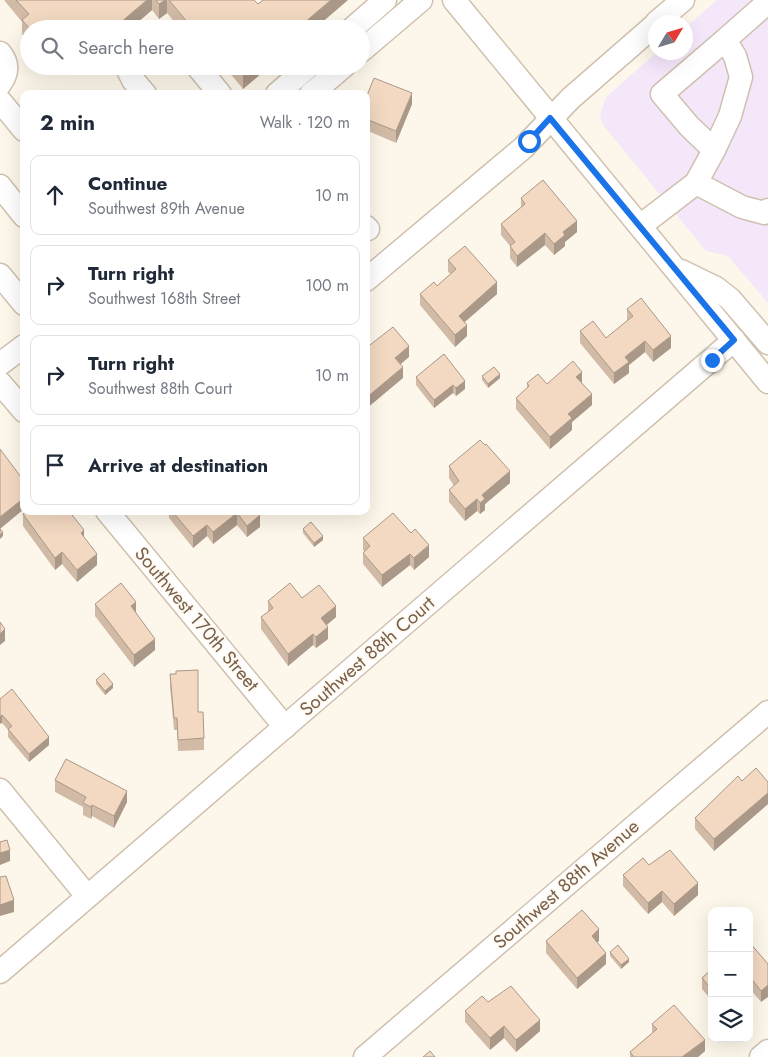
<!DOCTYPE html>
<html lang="en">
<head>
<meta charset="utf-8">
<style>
	:root { --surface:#fff; --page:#f6f6f7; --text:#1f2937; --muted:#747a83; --line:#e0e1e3 }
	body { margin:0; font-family:Jost,sans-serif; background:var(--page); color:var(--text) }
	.controls { position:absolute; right:15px; bottom:15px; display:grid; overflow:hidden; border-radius:10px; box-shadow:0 5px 20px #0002 }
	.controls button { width:45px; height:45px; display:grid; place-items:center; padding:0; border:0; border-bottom:1px solid var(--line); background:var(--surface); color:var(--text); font:25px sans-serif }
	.compass { position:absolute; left:648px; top:15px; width:45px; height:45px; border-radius:50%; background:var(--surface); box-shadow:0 5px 20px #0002; rotate:52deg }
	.stop { position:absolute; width:15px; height:15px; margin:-11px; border:4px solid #1a73e8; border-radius:50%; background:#fff }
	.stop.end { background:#1a73e8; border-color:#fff; box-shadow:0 1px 5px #0008 }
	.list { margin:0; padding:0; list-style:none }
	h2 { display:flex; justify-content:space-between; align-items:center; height:65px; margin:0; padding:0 20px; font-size:21px }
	h2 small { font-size:16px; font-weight:400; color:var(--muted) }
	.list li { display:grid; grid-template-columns:32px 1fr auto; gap:15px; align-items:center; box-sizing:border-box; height:80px; margin:0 10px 10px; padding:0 10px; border:1px solid var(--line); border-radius:10px }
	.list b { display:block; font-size:19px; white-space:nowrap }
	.list p { margin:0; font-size:16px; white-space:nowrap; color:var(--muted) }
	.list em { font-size:16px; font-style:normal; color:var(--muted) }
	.icon { flex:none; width:28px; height:28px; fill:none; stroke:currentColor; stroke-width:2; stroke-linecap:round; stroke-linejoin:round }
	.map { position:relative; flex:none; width:768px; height:1057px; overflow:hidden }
	.search { position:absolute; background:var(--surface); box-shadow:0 5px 20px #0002; left:20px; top:20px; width:350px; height:55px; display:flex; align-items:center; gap:12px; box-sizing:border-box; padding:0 18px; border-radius:28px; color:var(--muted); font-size:19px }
	.panel { position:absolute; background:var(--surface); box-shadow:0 5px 20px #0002; left:20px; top:90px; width:350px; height:425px; border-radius:10px }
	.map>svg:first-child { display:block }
	.education { fill:#f4e7fa }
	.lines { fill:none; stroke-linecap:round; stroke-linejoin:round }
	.minor-casing { stroke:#d0c0af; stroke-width:25 }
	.minor { stroke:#fff; stroke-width:22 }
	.wall { fill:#d1bba7 }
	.shaded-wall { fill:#aa9888 }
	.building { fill:#f3d9c2; stroke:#aa9888 }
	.route { stroke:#1a73e8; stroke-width:6 }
	.labels { text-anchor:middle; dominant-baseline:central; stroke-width:4; stroke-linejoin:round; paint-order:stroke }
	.street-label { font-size:19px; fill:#79604d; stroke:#fffbf2 }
</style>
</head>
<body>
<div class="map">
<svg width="768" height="1057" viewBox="0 0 768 1057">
	<rect width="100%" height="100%" fill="#fdf7eb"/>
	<path class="education" d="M717,0H768V303L728,256L706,251L603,125L600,115L606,97L656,53L686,52V27Z"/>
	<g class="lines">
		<g class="minor-casing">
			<g id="minor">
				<path d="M454,0L768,382"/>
				<path d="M657,22L683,0"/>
				<path d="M352,29L385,0"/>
				<path d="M361,51L421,0"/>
				<path d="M0,53C9,64 8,73 0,84"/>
				<path d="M126,66L133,80L145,94"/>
				<path d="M197,66L220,94"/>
				<path d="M277,94L309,66"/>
				<path d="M311,94L344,66"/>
				<path d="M0,101L24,130"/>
				<path d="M714,150L689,126L662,94L725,40"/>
				<path d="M696,183L742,207L764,213L768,210"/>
				<path d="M0,186L24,216"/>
				<path d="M640,226L696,183L714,150L730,116L741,77L735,56L725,40L768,2"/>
				<path d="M366,227L368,229"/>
				<path d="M681,271L716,288L730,299L768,343"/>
				<path d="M0,275L24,304"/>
				<path d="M366,280L523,148L571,98L656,24"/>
				<path d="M0,364L24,346"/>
				<path d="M0,383L24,411"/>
				<path d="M107,511L285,727"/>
				<path d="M0,790L87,896"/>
				<path d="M0,972L734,340"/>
				<path d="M365,1057L768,712"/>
				<path d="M761,1057L768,1051"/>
			</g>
		</g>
		<use href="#minor" class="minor"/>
	</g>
	<g class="wall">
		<path d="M4,0H254L258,4L263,0H348L314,29H180L167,13L159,19L152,10L130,29H29V42L22,34V22Z"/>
		<path d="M224,66H270L243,89Z"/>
		<path d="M366,98L412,104L396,143L366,130Z"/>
		<path d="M521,198L577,232L565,242V246L554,255L545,245L517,267L510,258V246L501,235V224L521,207Z"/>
		<path d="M448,260L497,294L464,322L467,336L455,347L420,305V294L437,286L451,274L448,272Z"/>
		<path d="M627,309L671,348L653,362L645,352L629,365V373L614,384L580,343V331L606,338L627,321Z"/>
		<path d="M444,354L465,389L456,396L453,393L434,408L416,385V377Z"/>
		<path d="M482,376L500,378L488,388L482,380Z"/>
		<path d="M527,383L547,384L582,383L592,405L572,422V430L550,449L516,409V398L527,389Z"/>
		<path d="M449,466L510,483L485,504V510L480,514L477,511L465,521L449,502V490L454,486L449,478Z"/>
		<path d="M169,511H257L260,527L247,537L237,525L213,544L207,536L193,548L169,518Z"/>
		<path d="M23,514L84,537L97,565L77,582L62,564L55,570L23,526Z"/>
		<path d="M303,529L323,540L314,547L303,533Z"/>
		<path d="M363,538L429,557L414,570L410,565L382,587L363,564V553L364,551L363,550Z"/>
		<path d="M302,598L336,617L326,625L328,639L316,648L313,645L288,666L261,629V617L268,612V601Z"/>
		<path d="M95,604L136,612L155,650L134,667L95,616Z"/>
		<path d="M170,674L198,712L204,738V750L178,751L177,730H174L170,686Z"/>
		<path d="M96,680L113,688L105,695L96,684Z"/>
		<path d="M0,699L49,745L29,762L8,737V730L2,723Z"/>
		<path d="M55,780L127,802L114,828L92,816L91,819L83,815V807L55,792Z"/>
		<path d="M768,782V804L714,851L695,829V818Z"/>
		<path d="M649,865L698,895L674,916L662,902L648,914L623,886V875Z"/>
		<path d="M546,941H599L597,942L606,964L577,989L546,953Z"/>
		<path d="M749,942L768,964L761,1002L750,989Z"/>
		<path d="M610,952L629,962L621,969L610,956Z"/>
		<path d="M712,969V1001L702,989V978Z"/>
		<path d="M488,1002L540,1031L516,1052L504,1038L490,1050L465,1022V1011Z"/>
		<path d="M652,1024L705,1051L698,1057H630V1052L652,1033Z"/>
	</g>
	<g class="shaded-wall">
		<path d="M147,0H152V10L130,29H113Z"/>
		<path d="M165,0H167V13L159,19V4Z"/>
		<path d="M331,0H348L314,29H297Z"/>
		<path d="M253,66H270L243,89V74Z"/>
		<path d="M412,93V104L396,143V131Z"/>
		<path d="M577,221V232L565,242V246L554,255V244L563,232Z"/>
		<path d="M545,233V245L517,267V256Z"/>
		<path d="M497,282V294L459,327V316Z"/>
		<path d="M467,325V336L455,347V335Z"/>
		<path d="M671,336V348L653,362V350Z"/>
		<path d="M645,341V352L629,365V373L614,384V373L625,357Z"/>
		<path d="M409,346V357L395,369V358Z"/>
		<path d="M403,367V378L366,409V398Z"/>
		<path d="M582,372V383L576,377Z"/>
		<path d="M500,374V378L488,388V384Z"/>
		<path d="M465,381V389L456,396V388Z"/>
		<path d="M453,385V393L434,408V400Z"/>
		<path d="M592,394V405L572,422V430L550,449V437L568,414Z"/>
		<path d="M510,471V483L485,504V510L480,514V503L482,495Z"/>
		<path d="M24,498V509L0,529V517Z"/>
		<path d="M477,499V511L465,521V509Z"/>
		<path d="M237,513V525L213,544V532Z"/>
		<path d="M260,515V527L247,537V526Z"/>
		<path d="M207,525V536L193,548V536Z"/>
		<path d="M84,530V542L81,533Z"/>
		<path d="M3,532V536L0,539V535Z"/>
		<path d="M323,536V540L314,547V543Z"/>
		<path d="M429,545V557L414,570V558Z"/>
		<path d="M62,552V564L55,570V558Z"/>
		<path d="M97,554V565L77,582V570Z"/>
		<path d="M410,554V565L382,587V575Z"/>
		<path d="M136,602V613L131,606Z"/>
		<path d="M336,606V617L321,630V618Z"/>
		<path d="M328,627V639L316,648V637Z"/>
		<path d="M5,629V641L0,645V634Z"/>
		<path d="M313,634V645L288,666V654Z"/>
		<path d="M155,639V650L134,667V655Z"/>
		<path d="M113,684V688L105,695V691Z"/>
		<path d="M2,715V723L0,724V717Z"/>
		<path d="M49,737V745L29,762V754Z"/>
		<path d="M127,791V802L114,828V816Z"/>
		<path d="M768,793V804L714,851V839Z"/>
		<path d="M92,805V816L91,819V807Z"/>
		<path d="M10,850V861L0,865V853Z"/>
		<path d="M698,883V895L674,916V904Z"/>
		<path d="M662,891V902L648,914V903Z"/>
		<path d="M14,900V912L0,916V905Z"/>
		<path d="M599,929V941L592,947V936Z"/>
		<path d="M606,953V964L577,989V978Z"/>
		<path d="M629,959V962L621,969V965Z"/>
		<path d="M750,977V989L749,990V978Z"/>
		<path d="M768,985V997L761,1002V991Z"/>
		<path d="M540,1020V1031L516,1052V1040Z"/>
		<path d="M504,1026V1038L490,1050V1038Z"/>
		<path d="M705,1040V1051L698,1057H682Z"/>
	</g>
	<g class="building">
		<path d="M16,0H147L113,29H93L90,25L86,29H30L22,20L29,14Z"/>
		<path d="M156,0H165L159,4Z"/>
		<path d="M169,0H254L258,4L263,0H331L297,29H193Z"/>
		<path d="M236,66H253L243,74Z"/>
		<path d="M374,78L412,93L396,131L366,119V98Z"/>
		<path d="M543,180L577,221L563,232L565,235L554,244L545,233L517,256L510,246L515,242L501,224L525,204L521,198Z"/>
		<path d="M465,246L497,282L459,316L467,325L455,335L420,294L434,282L437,286L456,269L448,260Z"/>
		<path d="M641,298L671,336L653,350L645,341L625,357L629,362L614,373L580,331L593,321L606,338L633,316L627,309Z"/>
		<path d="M393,327L409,346L395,358L403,367L366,398V348Z"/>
		<path d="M444,354L465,381L456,388L453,385L434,400L416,377Z"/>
		<path d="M573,361L582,372L576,377L592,394L568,414L572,418L550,437L516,398L529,386L527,383L538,374L547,384Z"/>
		<path d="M494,367L500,374L488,384L482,376Z"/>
		<path d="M480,440L485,445L486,444L510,471L482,495L485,499L480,503L477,499L465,509L449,490L459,481L449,466Z"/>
		<path d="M0,449L24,481V498L0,517Z"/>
		<path d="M27,511H69L84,530L81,533L97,554L77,570L62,552L55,558L23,514Z"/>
		<path d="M172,511H257L260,515L247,526L237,513L213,532L207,525L193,536Z"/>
		<path d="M393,513L411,533L415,529L429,545L414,558L410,554L382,575L363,553L370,546L363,538Z"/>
		<path d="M311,522L323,536L314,543L303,529Z"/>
		<path d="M0,529L3,532L0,535Z"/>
		<path d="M121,583L136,602L131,606L155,639L134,655L95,604Z"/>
		<path d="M290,583L302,598L319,585L336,606L321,618L328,627L316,637L313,634L288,654L261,617L273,608L268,601Z"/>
		<path d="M0,622L5,629L0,634Z"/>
		<path d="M198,670V712H203L204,738L178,740L177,718H174L170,674H176V671Z"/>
		<path d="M104,673L113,684L105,691L96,680Z"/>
		<path d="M12,689L49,737L29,754L8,729L12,726L2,715L0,717V699Z"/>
		<path d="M66,759L127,791L114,816L92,805L91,807L83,803L86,797L55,780Z"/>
		<path d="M756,768L768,782V793L714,839L695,818L738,776L742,781Z"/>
		<path d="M7,840L10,850L0,853V842Z"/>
		<path d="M670,850L698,883L674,904L662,891L648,903L623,875L643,858L649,865Z"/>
		<path d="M6,876L14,900L0,905V877Z"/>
		<path d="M582,910L599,929L592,936L606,953L577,978L546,941Z"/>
		<path d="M749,942L768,964V985L761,991L750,977L749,978Z"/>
		<path d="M618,945L629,959L621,965L610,952Z"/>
		<path d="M712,969V990L702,978Z"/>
		<path d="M511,986L540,1020L516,1040L504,1026L490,1038L465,1011L482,996L488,1002Z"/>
		<path d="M674,1005L705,1040L682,1057H634L630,1052L657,1029L652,1024Z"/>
		<path d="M430,1051L435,1057H423Z"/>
	</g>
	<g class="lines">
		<path class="route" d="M529,141L550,118L734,340L712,360"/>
	</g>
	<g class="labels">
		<g class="street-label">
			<text transform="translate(197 619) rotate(50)">Southwest 170th Street</text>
			<text transform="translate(367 656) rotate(-41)">Southwest 88th Court</text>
			<text transform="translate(566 884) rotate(-41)">Southwest 88th Avenue</text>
		</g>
	</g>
</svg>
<div class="controls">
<button>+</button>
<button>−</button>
<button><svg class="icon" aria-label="layers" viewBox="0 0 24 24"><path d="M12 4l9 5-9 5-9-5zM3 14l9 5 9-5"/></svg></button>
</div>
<svg class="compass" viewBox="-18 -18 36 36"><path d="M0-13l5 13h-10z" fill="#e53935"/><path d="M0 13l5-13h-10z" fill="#747a83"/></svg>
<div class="stop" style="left:529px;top:141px"></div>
<div class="stop end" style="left:712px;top:360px"></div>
<div class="search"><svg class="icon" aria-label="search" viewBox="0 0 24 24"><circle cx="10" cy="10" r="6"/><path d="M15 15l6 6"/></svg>Search here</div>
<section class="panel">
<h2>2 min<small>Walk · 120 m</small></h2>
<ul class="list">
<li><svg class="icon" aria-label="ahead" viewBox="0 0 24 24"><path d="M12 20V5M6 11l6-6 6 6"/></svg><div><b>Continue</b><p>Southwest 89th Avenue</p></div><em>10 m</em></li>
<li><svg class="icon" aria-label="right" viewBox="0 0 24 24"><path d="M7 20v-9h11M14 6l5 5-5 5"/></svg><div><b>Turn right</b><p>Southwest 168th Street</p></div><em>100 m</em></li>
<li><svg class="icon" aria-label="right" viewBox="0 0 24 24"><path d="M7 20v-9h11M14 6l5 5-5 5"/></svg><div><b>Turn right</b><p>Southwest 88th Court</p></div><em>10 m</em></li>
<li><svg class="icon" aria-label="arrive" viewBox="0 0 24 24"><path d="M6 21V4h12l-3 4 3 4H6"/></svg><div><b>Arrive at destination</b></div></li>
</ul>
</section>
</div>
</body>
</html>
